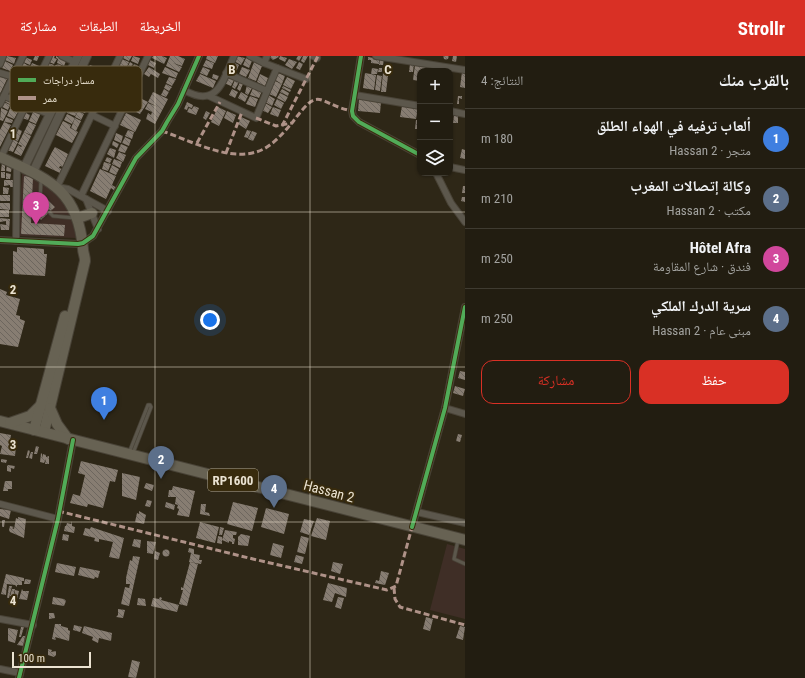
<!DOCTYPE html>
<html lang="ar">
<head>
<meta charset="utf-8">
<style>
	:root { --surface:#221d11; --page:#2e2a1f; --text:#f1f3f6; --muted:#a2a29f; --line:#3f3b31; --accent:#d93025 }
	body { margin:0; font-family:"Roboto Condensed","Noto Naskh Arabic",sans-serif; background:var(--page); color:var(--text); direction:rtl }
	.controls { position:absolute; right:12px; top:12px; display:grid; overflow:hidden; border-radius:8px; box-shadow:0 1px 3px #0004 }
	.controls button { width:36px; height:36px; display:grid; place-items:center; padding:0; border:0; border-bottom:1px solid var(--line); background:var(--surface); color:var(--text); font:20px sans-serif }
	.scale { position:absolute; left:12px; bottom:10px; width:79px; box-sizing:border-box; padding-left:4px; border:2px solid #ebe3d2; border-top:0; font-size:11px; line-height:14px; white-space:nowrap; color:#ebe3d2; -webkit-text-stroke:3px #382b0d; paint-order:stroke }
	.you { position:absolute; left:210px; top:264px; width:14px; height:14px; margin:-10px; border:3px solid #fff; border-radius:50%; background:#1a73e8; box-shadow:0 0 0 6px #1a73e833 }
	.badge { display:grid; place-items:center; width:26px; height:26px; border-radius:50%; background:var(--accent); color:#fff; font-size:13px; font-weight:700 }
	.pin { position:absolute; translate:-50% -33px; filter:drop-shadow(0 1px 2px #0008) }
	.pin::after { content:''; position:absolute; top:21px; width:14px; height:12px; background:inherit; clip-path:polygon(0 0,100% 0,50% 100%) }
	.list { margin:0; padding:0; list-style:none }
	h2 { display:flex; justify-content:space-between; align-items:center; height:52px; margin:0; padding:0 16px; font-size:17px }
	h2 small { font-size:13px; font-weight:400; color:var(--muted) }
	.list li { display:grid; grid-template-columns:26px 1fr auto; gap:12px; align-items:center; box-sizing:border-box; height:60px; padding:0 16px; border-top:1px solid var(--line) }
	.list b { display:block; font-size:15px; white-space:nowrap }
	.list p { margin:0; font-size:13px; white-space:nowrap; color:var(--muted) }
	.list em { font-size:13px; font-style:normal; color:var(--muted) }
	.actions { display:flex; gap:8px; padding:12px 16px }
	.actions a { flex:1; padding:9px 0; border:1px solid var(--accent); border-radius:12px; text-align:center; font-size:14px; color:var(--accent) }
	.actions .main { background:var(--accent); color:#fff }
	.icon { flex:none; width:22px; height:22px; fill:none; stroke:currentColor; stroke-width:2; stroke-linecap:round; stroke-linejoin:round }
	.map { position:relative; flex:none; width:465px; height:622px; overflow:hidden; direction:ltr }
	header { display:flex; align-items:center; gap:24px; box-sizing:border-box; height:56px; padding:0 20px; background:var(--accent); color:#fff }
	header strong { font-size:19px }
	nav { display:flex; gap:22px; margin-inline-start:auto; font-size:14px }
	main { display:flex }
	aside { flex:1; background:var(--surface) }
	.map>svg:first-child { display:block }
	.commercial { fill:#3f2e26 }
	.building { fill:url(#building-back-hatch) }
	.lines { fill:none; stroke-linecap:round; stroke-linejoin:round }
	.service-casing { stroke:#494337; stroke-width:4.5 }
	.minor-casing { stroke:#494337; stroke-width:8 }
	.tertiary-casing { stroke:#494337; stroke-width:10 }
	.primary-casing { stroke:#494337; stroke-width:12 }
	.service { stroke:#5c574c; stroke-width:3 }
	.minor { stroke:#5c574c; stroke-width:6 }
	.tertiary { stroke:#5c574c; stroke-width:8 }
	.primary { stroke:#676253; stroke-width:10 }
	.quiet { stroke:#af9288; stroke-width:3; stroke-dasharray:6 3; stroke-linecap:butt }
	.cycleway-casing { stroke:#382b0d; stroke-width:6 }
	.cycleway { stroke:#51ab58; stroke-width:4 }
	.grid { fill:none; stroke:#ebe3d2; stroke-width:1; stroke-opacity:0.55 }
	.labels { text-anchor:middle; dominant-baseline:central; stroke-width:4; stroke-linejoin:round; paint-order:stroke }
	.shield { fill:#382b0d; stroke:#b5ac97; stroke-width:1 }
	.shield-label { font-size:13px; font-weight:bold; fill:#ebe3d2 }
	.street-label { font-size:14px; fill:#ebe3d2; stroke:#382b0d }
	.key { fill:#382b0d; stroke:#6e6248; stroke-width:1 }
	.key-label { font-size:11px; fill:#ebe3d2 }
	.grid-label { font-size:13px; text-anchor:middle; font-weight:bold; fill:#ebe3d2; stroke:#382b0d; stroke-width:4; stroke-linejoin:round; paint-order:stroke }
</style>
</head>
<body>
<header>
<strong>Strollr</strong>
<nav><a>الخريطة</a><a>الطبقات</a><a>مشاركة</a></nav>
</header>
<main>
<aside>
<h2>بالقرب منك<small>النتائج: 4</small></h2>
<ul class="list">
<li><span class="badge" style="background:#3f7fe0">1</span><div><b>ألعاب ترفيه في الهواء الطلق</b><p>متجر · Hassan 2</p></div><em>180 m</em></li>
<li><span class="badge" style="background:#5c6f8a">2</span><div><b>وكالة إتصالات المغرب</b><p>مكتب · Hassan 2</p></div><em>210 m</em></li>
<li><span class="badge" style="background:#d1479c">3</span><div><b>Hôtel Afra</b><p>فندق · شارع المقاومة</p></div><em>250 m</em></li>
<li><span class="badge" style="background:#5c6f8a">4</span><div><b>سرية الدرك الملكي</b><p>مبنى عام · Hassan 2</p></div><em>250 m</em></li>
</ul>
<div class="actions"><a class="main">حفظ</a><a>مشاركة</a></div>
</aside>
<div class="map">
<svg width="465" height="622" viewBox="0 0 465 622">
	<defs>
		<pattern id="building-back-hatch" width="6" height="6" patternUnits="userSpaceOnUse"><rect width="6" height="6" fill="#877d72"/><path d="M-1 5l2 2M0 0l6 6M5-1l2 2" fill="none" stroke="#6d665e"/></pattern>
	</defs>
	<rect width="100%" height="100%" fill="#2e2717"/>
	<g class="commercial">
		<path d="M22,117L35,119L56,136L73,163L76,182L18,180Z"/>
		<path d="M447,488L465,493V563L430,554Z"/>
	</g>
	<g class="building">
		<circle cx="446" cy="1" r="2.5"/>
		<path d="M7,0L16,2L14,8L5,4Z"/>
		<path d="M35,0H39L37,5L33,4Z"/>
		<path d="M52,0H55L54,2L57,3L54,8L49,6Z"/>
		<path d="M56,0L66,5L64,10L57,7L58,3L56,2Z"/>
		<path d="M124,0H132L129,5L123,2Z"/>
		<path d="M133,0L140,2L138,8L131,5Z"/>
		<path d="M153,0H162L167,2L164,8L152,2Z"/>
		<path d="M170,0H178L185,3L182,10L173,7L182,11L179,16L166,10Z"/>
		<path d="M207,0H218L215,7L206,3Z"/>
		<path d="M236,0L245,2L241,9L234,5Z"/>
		<path d="M269,0H278L279,1L273,4Z"/>
		<path d="M280,0L287,2L285,6L279,3Z"/>
		<path d="M298,0H302L299,5L296,3Z"/>
		<path d="M303,0H308L304,7L301,5Z"/>
		<path d="M453,0H457L456,6L452,5Z"/>
		<path d="M25,1L32,4L30,9L23,6Z"/>
		<path d="M368,1L379,3V8L371,7V4H368Z"/>
		<path d="M246,2L252,5L249,12L243,9Z"/>
		<path d="M380,2L384,3L383,9H379Z"/>
		<path d="M122,3L129,6L126,13L119,9Z"/>
		<path d="M289,3L297,6L292,13L285,9Z"/>
		<path d="M150,4L156,7L154,12L148,9Z"/>
		<path d="M206,4L214,7L212,13L203,10Z"/>
		<path d="M5,5L13,9L10,15L2,12Z"/>
		<path d="M22,6L29,10L27,13L21,10Z"/>
		<path d="M130,6L133,8L129,13L127,12Z"/>
		<path d="M233,6L239,9L236,16L230,13Z"/>
		<path d="M254,6L262,10L256,25L248,22Z"/>
		<path d="M299,6L303,8L300,14L296,12Z"/>
		<path d="M32,7L39,10L36,15L30,12Z"/>
		<path d="M48,7L54,9L52,12L46,10Z"/>
		<path d="M134,8L138,10L135,16L131,15Z"/>
		<path d="M410,8H414L413,16H409Z"/>
		<circle cx="58" cy="13" r="4.5"/>
		<path d="M90,9L106,15L98,30L95,29L94,30L97,32L91,44L76,37Z"/>
		<path d="M415,9L427,10L426,15H420V25L413,24Z"/>
		<path d="M149,11L160,18L158,22L151,18L149,21L144,18Z"/>
		<path d="M165,11L178,17L176,22L162,17Z"/>
		<path d="M203,11L210,14L207,20L200,17Z"/>
		<path d="M242,11L250,14L246,21L239,18Z"/>
		<path d="M372,12L378,13L377,18H371Z"/>
		<path d="M379,12H382V16H378Z"/>
		<path d="M462,16H464L465,19V32L460,31Z"/>
		<path d="M278,17L285,20L282,28L275,24Z"/>
		<path d="M365,17L376,19L374,34L363,32Z"/>
		<path d="M383,17L388,20L386,36H381Z"/>
		<path d="M200,18L216,25L213,32L196,25Z"/>
		<path d="M213,18L219,20L217,24L212,22Z"/>
		<path d="M260,18L268,22L265,30L257,26Z"/>
		<path d="M377,19L382,20L380,35L375,34Z"/>
		<path d="M0,20L7,23L0,38Z"/>
		<path d="M227,20L234,24L231,30L224,27Z"/>
		<path d="M169,21L176,23L172,30L166,27Z"/>
		<path d="M287,21L295,25L291,33L283,29Z"/>
		<path d="M235,24L239,26L235,33L232,31Z"/>
		<path d="M20,25L29,29L26,36L19,33L16,39L9,36L13,27L18,30Z"/>
		<path d="M275,25L282,28L276,41L269,38Z"/>
		<path d="M240,26L243,28L240,35L237,33Z"/>
		<path d="M166,28L172,31L169,35L164,32Z"/>
		<path d="M247,29L252,32L248,39L245,37Z"/>
		<path d="M283,30L291,34L290,36L282,32Z"/>
		<path d="M253,32L262,35L259,42L250,39Z"/>
		<path d="M164,33L169,36L166,41L161,39Z"/>
		<path d="M232,33L238,36L235,42L229,39Z"/>
		<path d="M282,33L289,37L288,40L280,36Z"/>
		<path d="M153,36L168,43L155,68L146,63L148,57L151,59L152,56L145,53L148,47L158,51L148,46Z"/>
		<path d="M241,36L248,40L245,46L238,42Z"/>
		<path d="M280,37L288,41L285,46L277,42Z"/>
		<path d="M268,39L275,43L272,50L265,46Z"/>
		<path d="M136,40L148,46L140,58L130,53Z"/>
		<path d="M250,40L258,43L255,51L246,48Z"/>
		<path d="M458,40H462V43L459,42V48H457Z"/>
		<path d="M6,41L12,46L11,49L4,45Z"/>
		<path d="M277,43L284,47L281,53L274,49Z"/>
		<path d="M359,43L381,46L380,57L358,55Z"/>
		<path d="M4,46L10,49L8,54L2,51Z"/>
		<path d="M187,46L193,49L192,52L188,51L187,54L184,53Z"/>
		<path d="M81,47L88,51L85,57L78,54Z"/>
		<path d="M265,47L272,51L268,57L261,54Z"/>
		<path d="M11,50L19,54L14,63L7,60Z"/>
		<path d="M194,50L199,52L196,59L187,56L189,52L192,53Z"/>
		<path d="M402,50L418,52L416,63L400,61Z"/>
		<path d="M70,51L78,55L75,60L67,57Z"/>
		<path d="M218,51L226,55L219,70L211,66Z"/>
		<path d="M273,51L281,54L278,61L270,58Z"/>
		<path d="M1,52L8,55L3,65L0,64Z"/>
		<path d="M34,54L41,57L36,68L29,65Z"/>
		<path d="M78,55L84,58L81,64L75,61Z"/>
		<path d="M206,55L210,57L206,64L203,62Z"/>
		<path d="M227,55L236,59L233,67L224,62Z"/>
		<path d="M24,56L30,59L28,64L22,62Z"/>
		<path d="M126,57L141,64L135,76L120,69Z"/>
		<path d="M67,58L75,62L72,68L64,64Z"/>
		<path d="M450,58L453,59L452,66H450Z"/>
		<path d="M454,59H458V67H453Z"/>
		<path d="M6,61L13,64L12,67L4,66Z"/>
		<path d="M241,61L250,65L246,73L238,68Z"/>
		<path d="M75,62L81,65L76,75L71,72Z"/>
		<path d="M416,64H420V73H415Z"/>
		<path d="M63,65L71,69L70,72L78,76L72,87L56,79Z"/>
		<path d="M4,66L11,69L0,91V74Z"/>
		<path d="M29,66L36,69L31,79L24,76Z"/>
		<path d="M16,72L22,75L18,85L12,83Z"/>
		<path d="M128,74L134,76L132,83L125,80Z"/>
		<path d="M247,74L251,75L248,82L244,81Z"/>
		<path d="M252,75L257,77L253,85L248,83Z"/>
		<path d="M24,76L31,80L21,100L14,97L18,89L21,91L22,90L18,88Z"/>
		<path d="M116,77L123,80L121,87L114,84Z"/>
		<path d="M125,81L131,84L129,90L122,87Z"/>
		<path d="M12,83L18,86L13,96L7,94Z"/>
		<path d="M113,85L119,88L117,92L112,89Z"/>
		<path d="M121,88L128,91L125,97L118,95Z"/>
		<path d="M55,91L68,98L63,111L60,110L59,112L62,113L60,117L45,110L52,96L63,101L52,96Z"/>
		<path d="M110,92L116,94L114,102L107,98Z"/>
		<path d="M462,93L465,94V103L460,102Z"/>
		<path d="M119,96L126,99L123,106L116,102Z"/>
		<path d="M107,101L112,103L110,107L105,105Z"/>
		<path d="M114,103L122,106L120,112L112,108Z"/>
		<path d="M2,106L5,107V115H1Z"/>
		<path d="M104,106L111,108L108,115L102,113Z"/>
		<path d="M7,109L12,110L11,116L6,115Z"/>
		<path d="M112,109L119,113L116,119L109,116Z"/>
		<path d="M100,113L116,120L112,129L117,132L115,135L111,132L106,143L90,135Z"/>
		<rect x="1" y="116" width="4" height="6"/>
		<path d="M6,117L11,118L10,123H6Z"/>
		<path d="M24,120L33,121L31,167L65,169L64,180L21,178Z"/>
		<path d="M4,124H13V131H10V129L4,130Z"/>
		<path d="M463,130H465V137H462Z"/>
		<path d="M3,131L9,132L8,138H3Z"/>
		<rect x="0" y="139" width="10" height="6"/>
		<path d="M462,141H465V146L461,145Z"/>
		<path d="M48,144L55,151L41,164L34,157Z"/>
		<path d="M0,147H10V154L0,153Z"/>
		<rect x="0" y="154" width="9" height="7"/>
		<path d="M0,162L10,163L9,174H1L0,168L6,169V165L0,166Z"/>
		<path d="M17,191L44,193V198H47L45,220L13,218V195L17,196Z"/>
		<path d="M0,233L7,236L6,239L20,243L16,259L20,260V263L25,265L18,291L0,288Z"/>
		<path d="M460,315L465,316V324L458,322Z"/>
		<path d="M455,330L465,333L463,340L453,337Z"/>
		<path d="M0,377L11,379L9,389L16,390L15,400L0,398L2,390L0,389Z"/>
		<path d="M458,378L462,379L460,386L456,385Z"/>
		<path d="M36,390L39,391L37,398H34Z"/>
		<path d="M28,394L30,395L28,402H26Z"/>
		<path d="M31,396H33L32,403L29,402Z"/>
		<path d="M41,397L42,398V402L43,398L46,399V401L49,400V408H45L46,403L44,407L40,406Z"/>
		<path d="M1,403L7,404L6,407L1,406Z"/>
		<path d="M81,405L118,414L115,426L110,425L103,452L88,448L87,451L70,447L73,438L80,440L85,419L78,417Z"/>
		<path d="M8,409L15,410L14,413L11,412V416L7,415V410Z"/>
		<path d="M122,417L140,421L136,444L122,440Z"/>
		<path d="M5,425H12V433H8V435H3Z"/>
		<path d="M146,427L154,429L152,435L144,432Z"/>
		<path d="M173,430L195,435L189,461L177,459L179,453L177,452L178,449L175,448L176,441H168L169,434H172Z"/>
		<path d="M147,444L152,445L150,451L145,450Z"/>
		<path d="M166,446L175,449L174,454L165,451Z"/>
		<path d="M233,446L258,452L252,475L227,468Z"/>
		<path d="M201,448H206L205,456L209,457L210,460L200,458Z"/>
		<path d="M266,452L289,458L284,478L261,471Z"/>
		<path d="M0,453L11,454L9,463L0,460Z"/>
		<path d="M139,455L146,459L144,468L135,466L137,457L139,458Z"/>
		<path d="M18,461L26,463L24,482L10,476L9,474L10,470L14,471L12,472L14,473L16,462L18,463Z"/>
		<path d="M317,462L330,465L326,484L311,480Z"/>
		<path d="M304,463L314,465L309,479L300,476Z"/>
		<path d="M2,464H5L4,471H2Z"/>
		<path d="M72,465V470L75,471L74,477L64,475L65,470H66L67,467L71,468Z"/>
		<path d="M200,466L219,471L215,487L196,482Z"/>
		<path d="M91,471L124,482L119,503L109,501L113,486L99,483V486L94,485L95,482L83,479L85,472L90,473Z"/>
		<path d="M220,471L224,472L222,479H219Z"/>
		<path d="M225,474L237,476L236,479H233V482L235,483L234,488H232V486L229,485V487L222,484Z"/>
		<path d="M63,478L69,479L68,485L62,484Z"/>
		<path d="M241,478L250,480L248,490L238,489V481Z"/>
		<path d="M218,480L222,481V488L217,487Z"/>
		<path d="M301,480L309,482L305,498L297,496Z"/>
		<path d="M134,483L141,484L140,492L132,490Z"/>
		<path d="M147,485L156,486L153,498L147,497Z"/>
		<path d="M273,487L284,490L281,502L270,499Z"/>
		<path d="M189,492L194,493V498L200,499L199,504H202L201,508L189,506L191,497L188,496Z"/>
		<circle cx="166" cy="497" r="3.5"/>
		<path d="M155,495L160,497L158,504L154,503Z"/>
		<path d="M296,499L304,501L302,508L294,506Z"/>
		<path d="M133,500L140,501L129,550L121,548L125,531L129,532L130,528H126V522L130,504L132,505Z"/>
		<path d="M190,506L198,508L187,550L179,548L183,534H181V531L183,532Z"/>
		<path d="M333,506L343,508L340,518L331,515Z"/>
		<path d="M57,507L76,511L74,520L55,516Z"/>
		<path d="M80,511L100,515L98,522L95,521L94,523L78,519Z"/>
		<path d="M381,515L389,517L385,529L375,527L376,524L379,525Z"/>
		<path d="M6,518L24,522V525H22V529H17V531L15,529L7,528L6,539L1,538Z"/>
		<path d="M25,523L31,524L30,528H24Z"/>
		<path d="M328,527L347,532L346,541L335,537L332,546L323,544Z"/>
		<path d="M9,530H12L9,542H7Z"/>
		<path d="M12,533H15L13,541L10,540Z"/>
		<path d="M22,533L23,535H29L27,544L19,543Z"/>
		<path d="M15,534L19,535L17,543L14,542Z"/>
		<path d="M53,541L64,543L66,545L64,550L52,548Z"/>
		<path d="M160,541L162,542L161,544L179,549L177,556L151,550L153,542L159,543Z"/>
		<path d="M338,541L344,542L341,553L335,551Z"/>
		<path d="M138,542L145,543L146,550L137,549Z"/>
		<path d="M118,553L125,554L123,562L116,561L118,559Z"/>
		<path d="M49,557H54L55,562L49,563Z"/>
		<path d="M426,561L433,563L430,575L423,573Z"/>
		<path d="M55,568H61V570L68,572V574L70,575L69,585L55,581L56,584L52,583Z"/>
		<path d="M74,569L82,571L80,576L73,574Z"/>
		<path d="M84,570L112,577L111,585L99,582L98,587L92,584L93,581L82,577Z"/>
		<path d="M460,570L465,571L463,584L456,582Z"/>
		<path d="M21,571H24L21,581H19Z"/>
		<path d="M8,572L18,574L15,587L8,585Z"/>
		<path d="M23,580H25L24,590L17,589Z"/>
		<path d="M48,593L52,594L51,596L56,595V599L54,601L48,599Z"/>
		<path d="M132,604L140,606L136,622L128,621Z"/>
	</g>
	<g class="lines">
		<g class="service-casing">
			<g id="service">
				<path d="M41,124L40,146L42,149"/>
				<path d="M49,156L53,160L75,162"/>
				<path d="M129,397L148,349H150L151,351L133,397"/>
				<path d="M458,484L454,503L465,508"/>
			</g>
		</g>
		<g class="minor-casing">
			<g id="minor">
				<path d="M62,0L75,6"/>
				<path d="M250,0L264,7L267,0"/>
				<path d="M313,0L317,2"/>
				<path d="M361,0L352,55L353,60L359,66L420,99"/>
				<path d="M376,0L465,14"/>
				<path d="M264,7L306,23"/>
				<path d="M0,8L3,0"/>
				<path d="M0,17L14,21"/>
				<path d="M226,17L267,35L277,12"/>
				<path d="M184,34C217,53 223,25 234,0"/>
				<path d="M70,37L97,49"/>
				<path d="M355,39L420,50"/>
				<path d="M4,40L49,58"/>
				<path d="M209,40L256,62L267,35"/>
				<path d="M0,48L23,0"/>
				<path d="M450,55L465,58"/>
				<path d="M92,59L115,70"/>
				<path d="M1,101L49,0"/>
				<path d="M450,111L465,114"/>
				<path d="M436,117L451,147L465,166"/>
				<path d="M81,140L148,0"/>
				<path d="M86,143L98,173"/>
				<path d="M108,155L68,133L57,131L120,0"/>
				<path d="M0,184L78,188L83,187L93,180L136,102L162,75L167,66L178,48L199,0"/>
				<path d="M16,185L17,108"/>
				<path d="M445,352L465,358"/>
				<path d="M0,448L58,463"/>
				<path d="M417,456L465,467"/>
				<path d="M412,471L445,352L465,251"/>
				<path d="M0,563L33,569"/>
				<path d="M0,613L20,617"/>
				<path d="M19,622L58,463L73,384"/>
			</g>
		</g>
		<g class="tertiary-casing">
			<g id="tertiary">
				<path d="M24,112L78,0"/>
				<path d="M33,116L87,0"/>
			</g>
		</g>
		<g class="primary-casing">
			<g id="primary">
				<path d="M0,101C48,123 78,133 83,193C83,197 85,200 85,205L44,376"/>
				<path d="M78,162L92,157"/>
				<path d="M50,352L57,368L68,383"/>
				<path d="M0,365L465,484"/>
				<path d="M10,367L30,360L40,350"/>
				<path d="M34,374L65,260"/>
			</g>
		</g>
		<use href="#service" class="service"/>
		<use href="#minor" class="minor"/>
		<use href="#tertiary" class="tertiary"/>
		<use href="#primary" class="primary"/>
		<g class="quiet">
			<path d="M256,62L276,70L292,67C321,28 315,47 352,55"/>
			<path d="M282,70L318,0"/>
			<path d="M162,75C189,84 227,105 256,96C271,92 282,78 292,67"/>
			<path d="M197,87L220,46"/>
			<path d="M226,97L242,56"/>
			<path d="M58,455L253,503L387,534L396,530L412,471"/>
			<path d="M394,532L395,543L400,551L465,569"/>
		</g>
		<g class="cycleway-casing">
			<g id="cycleway">
				<path d="M361,0L352,55L353,60L359,66L420,99"/>
				<path d="M0,184L78,188L83,187L93,180L136,102L162,75L167,66L178,48L199,0"/>
				<path d="M412,471L445,352L465,251"/>
				<path d="M19,622L58,463L73,384"/>
			</g>
		</g>
		<use href="#cycleway" class="cycleway"/>
	</g>
	<path class="grid" d="M155,0V622M310,0V622M0,156H465M0,311H465M0,466H465"/>
	<g class="labels">
		<rect class="shield" x="208" y="413" width="50" height="22" rx="3"/>
		<g class="shield-label">
			<text x="233" y="424">RP1600</text>
		</g>
		<g class="street-label">
			<text transform="translate(329 435) rotate(15)">Hassan 2</text>
		</g>
	</g>
	<rect x="10" y="10" width="132" height="46" rx="6" class="key"/>
	<rect x="18" y="22" width="18" height="4" fill="#51ab58"/>
	<rect x="18" y="40" width="18" height="4" fill="#af9288"/>
	<g class="key-label">
		<text x="43" y="28">مسار دراجات</text>
		<text x="43" y="46">ممر</text>
	</g>
	<g class="grid-label">
		<text x="232" y="18">B</text>
		<text x="388" y="18">C</text>
		<text x="13" y="82">1</text>
		<text x="13" y="238">2</text>
		<text x="13" y="393">3</text>
		<text x="13" y="549">4</text>
	</g>
</svg>
<div class="controls">
<button>+</button>
<button>−</button>
<button><svg class="icon" aria-label="layers" viewBox="0 0 24 24"><path d="M12 4l9 5-9 5-9-5zM3 14l9 5 9-5"/></svg></button>
</div>
<div class="scale">100 m</div>
<div class="you"></div>
<div class="pin badge" style="left:104px;top:364px;background:#3f7fe0">1</div>
<div class="pin badge" style="left:161px;top:423px;background:#5c6f8a">2</div>
<div class="pin badge" style="left:36px;top:169px;background:#d1479c">3</div>
<div class="pin badge" style="left:274px;top:452px;background:#5c6f8a">4</div>
</div>
</main>
</body>
</html>
